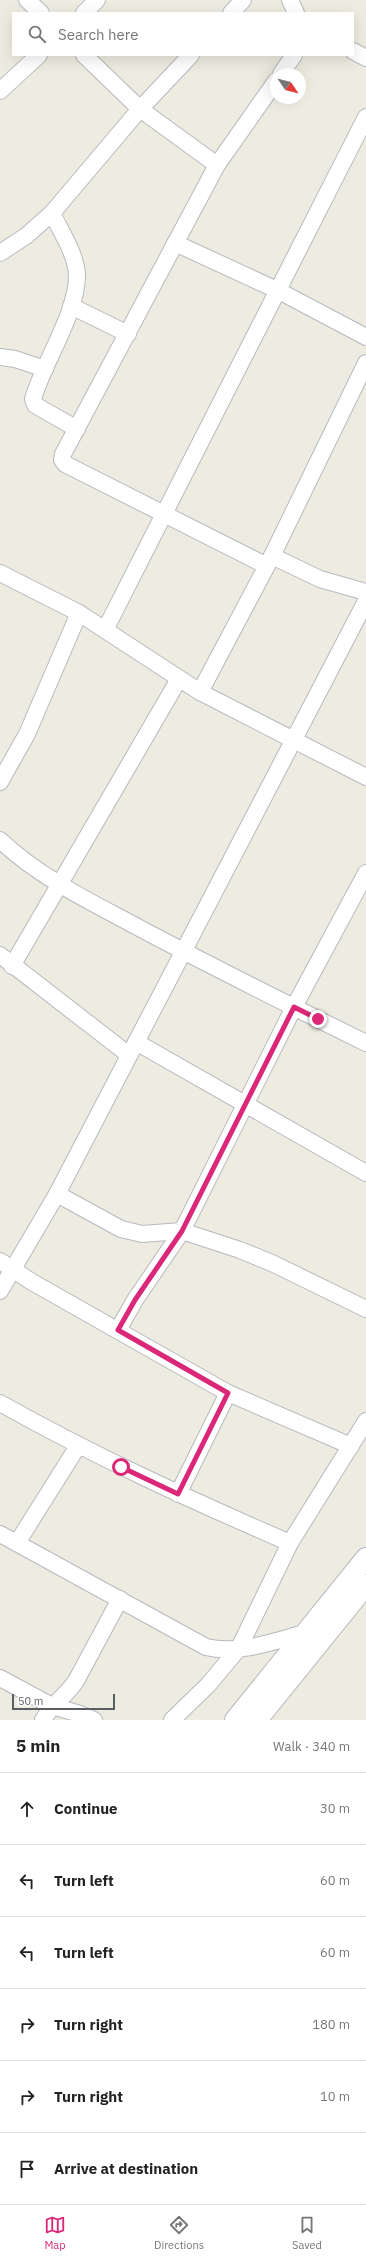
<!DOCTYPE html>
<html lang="en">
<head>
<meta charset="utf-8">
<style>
	:root { --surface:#fff; --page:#f2f2f2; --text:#222; --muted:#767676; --line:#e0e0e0; --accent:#db2777 }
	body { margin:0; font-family:"IBM Plex Sans",sans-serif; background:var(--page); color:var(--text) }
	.compass { position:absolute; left:270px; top:68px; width:36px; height:36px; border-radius:50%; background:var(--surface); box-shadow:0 4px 16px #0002; rotate:125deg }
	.scale { position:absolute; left:12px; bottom:10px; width:103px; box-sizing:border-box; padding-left:4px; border:2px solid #595e63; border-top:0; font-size:11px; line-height:14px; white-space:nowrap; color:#595e63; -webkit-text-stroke:3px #fff; paint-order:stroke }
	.stop { position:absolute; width:12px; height:12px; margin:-9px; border:3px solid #db2777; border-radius:50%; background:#fff }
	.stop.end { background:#db2777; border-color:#fff; box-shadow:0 1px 4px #0008 }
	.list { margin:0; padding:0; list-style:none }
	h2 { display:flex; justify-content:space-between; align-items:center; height:52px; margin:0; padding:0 16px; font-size:17px }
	h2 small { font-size:13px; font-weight:400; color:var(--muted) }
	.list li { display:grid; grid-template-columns:26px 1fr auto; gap:12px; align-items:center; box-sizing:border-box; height:72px; padding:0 16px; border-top:1px solid var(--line) }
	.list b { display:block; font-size:15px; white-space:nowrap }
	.list em { font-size:13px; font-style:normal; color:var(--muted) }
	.icon { flex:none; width:22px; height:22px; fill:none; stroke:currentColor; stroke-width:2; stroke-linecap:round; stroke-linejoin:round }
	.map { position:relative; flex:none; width:366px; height:1720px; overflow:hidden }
	.search { position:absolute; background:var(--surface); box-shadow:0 4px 16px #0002; left:12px; right:12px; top:12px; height:44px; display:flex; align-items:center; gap:10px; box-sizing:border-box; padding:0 14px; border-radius:0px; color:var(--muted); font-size:15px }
	.sheet { height:484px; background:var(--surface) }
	nav { display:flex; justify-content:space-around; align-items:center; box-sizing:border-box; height:56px; border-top:1px solid var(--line); background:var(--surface); font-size:11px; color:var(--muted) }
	nav a { display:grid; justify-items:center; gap:2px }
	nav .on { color:var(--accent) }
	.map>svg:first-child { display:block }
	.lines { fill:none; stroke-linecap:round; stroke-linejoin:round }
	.minor-casing { stroke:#b6b9bf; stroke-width:18 }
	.tertiary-casing { stroke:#b6b9bf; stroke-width:22 }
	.minor { stroke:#fff; stroke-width:16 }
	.tertiary { stroke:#fff; stroke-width:20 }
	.route { stroke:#db2777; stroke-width:5 }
</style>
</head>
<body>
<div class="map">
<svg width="366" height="1720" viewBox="0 0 366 1720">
	<rect width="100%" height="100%" fill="#eeebe0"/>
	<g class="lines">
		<g class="minor-casing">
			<g id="minor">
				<path d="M27,0L41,13"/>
				<path d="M290,0L296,13"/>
				<path d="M84,13L97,0"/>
				<path d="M231,13L243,0"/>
				<path d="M353,51L366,58"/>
				<path d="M84,55L140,109L191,55"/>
				<path d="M281,74L294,55"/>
				<path d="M0,91L39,55"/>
				<path d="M52,213C61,232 76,254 77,275C77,314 44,361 33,399L35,405L77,429"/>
				<path d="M175,243L279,291L366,337"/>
				<path d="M0,253L26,236L52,213L140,109L217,165"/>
				<path d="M71,306L128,334"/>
				<path d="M0,357L15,359L45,369"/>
				<path d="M272,556L320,579L366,592"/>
				<path d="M265,565L65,464L62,460L63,454L217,165L276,81"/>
				<path d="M0,573L79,613L200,692L366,777"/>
				<path d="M105,630L366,117"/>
				<path d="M200,692L272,556L366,363"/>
				<path d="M0,782L27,734L79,613"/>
				<path d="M0,840C38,876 85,899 130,923C208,965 287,1004 366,1043"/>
				<path d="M0,955L129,1055"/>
				<path d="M12,966L179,679"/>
				<path d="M136,1042L366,1173"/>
				<path d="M57,1194L121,1229L142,1234L182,1231L240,1250L274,1264L366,1309"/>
				<path d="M0,1261L32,1282L228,1393L351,1446"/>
				<path d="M0,1291L57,1194L366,601"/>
				<path d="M118,1330L135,1300L182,1231L294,1007L366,873"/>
				<path d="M0,1403C94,1456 191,1500 290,1543"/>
				<path d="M178,1494L228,1393"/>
				<path d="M0,1534L206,1647C239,1655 274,1641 305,1633"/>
				<path d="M17,1543L78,1446"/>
				<path d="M0,1678L52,1706L80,1714L94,1720"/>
				<path d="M43,1720C52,1704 66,1696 76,1681L120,1599"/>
				<path d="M172,1720L208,1685L239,1648L290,1543L366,1421"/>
			</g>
		</g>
		<g class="tertiary-casing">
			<g id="tertiary">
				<path d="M235,1720L366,1558"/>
				<path d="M257,1720L366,1585"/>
			</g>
		</g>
		<use href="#minor" class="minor"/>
		<use href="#tertiary" class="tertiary"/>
	</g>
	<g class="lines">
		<path class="route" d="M121,1467L178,1494L228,1393L118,1330L135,1300L182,1231L294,1007L318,1019"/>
	</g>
</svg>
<svg class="compass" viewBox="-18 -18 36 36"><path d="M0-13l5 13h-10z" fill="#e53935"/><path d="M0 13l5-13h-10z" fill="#767676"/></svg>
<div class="scale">50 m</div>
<div class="stop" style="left:121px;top:1467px"></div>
<div class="stop end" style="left:318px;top:1019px"></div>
<div class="search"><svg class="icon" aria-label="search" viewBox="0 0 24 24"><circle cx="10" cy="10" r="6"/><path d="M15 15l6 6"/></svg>Search here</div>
</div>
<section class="sheet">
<h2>5 min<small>Walk · 340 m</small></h2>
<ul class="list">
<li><svg class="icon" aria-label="ahead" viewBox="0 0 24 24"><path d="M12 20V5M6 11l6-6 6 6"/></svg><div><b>Continue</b></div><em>30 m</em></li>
<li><svg class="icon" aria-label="left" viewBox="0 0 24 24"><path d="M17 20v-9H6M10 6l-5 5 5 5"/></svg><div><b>Turn left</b></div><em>60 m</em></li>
<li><svg class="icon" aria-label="left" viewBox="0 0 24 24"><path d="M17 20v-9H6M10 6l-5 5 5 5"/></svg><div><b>Turn left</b></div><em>60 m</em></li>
<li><svg class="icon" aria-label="right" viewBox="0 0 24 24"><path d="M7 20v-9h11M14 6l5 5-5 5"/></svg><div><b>Turn right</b></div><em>180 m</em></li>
<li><svg class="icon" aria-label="right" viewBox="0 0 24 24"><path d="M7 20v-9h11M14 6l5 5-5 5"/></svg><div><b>Turn right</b></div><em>10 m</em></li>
<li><svg class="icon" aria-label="arrive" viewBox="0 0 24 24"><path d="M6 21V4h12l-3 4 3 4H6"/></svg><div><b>Arrive at destination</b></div></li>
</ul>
</section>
<nav>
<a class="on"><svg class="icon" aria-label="map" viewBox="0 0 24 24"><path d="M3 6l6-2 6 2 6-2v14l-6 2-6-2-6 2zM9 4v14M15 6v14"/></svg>Map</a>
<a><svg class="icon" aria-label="directions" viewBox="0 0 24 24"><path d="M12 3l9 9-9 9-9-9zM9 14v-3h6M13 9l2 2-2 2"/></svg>Directions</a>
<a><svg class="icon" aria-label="saved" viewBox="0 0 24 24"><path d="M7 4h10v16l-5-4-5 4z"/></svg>Saved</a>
</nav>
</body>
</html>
